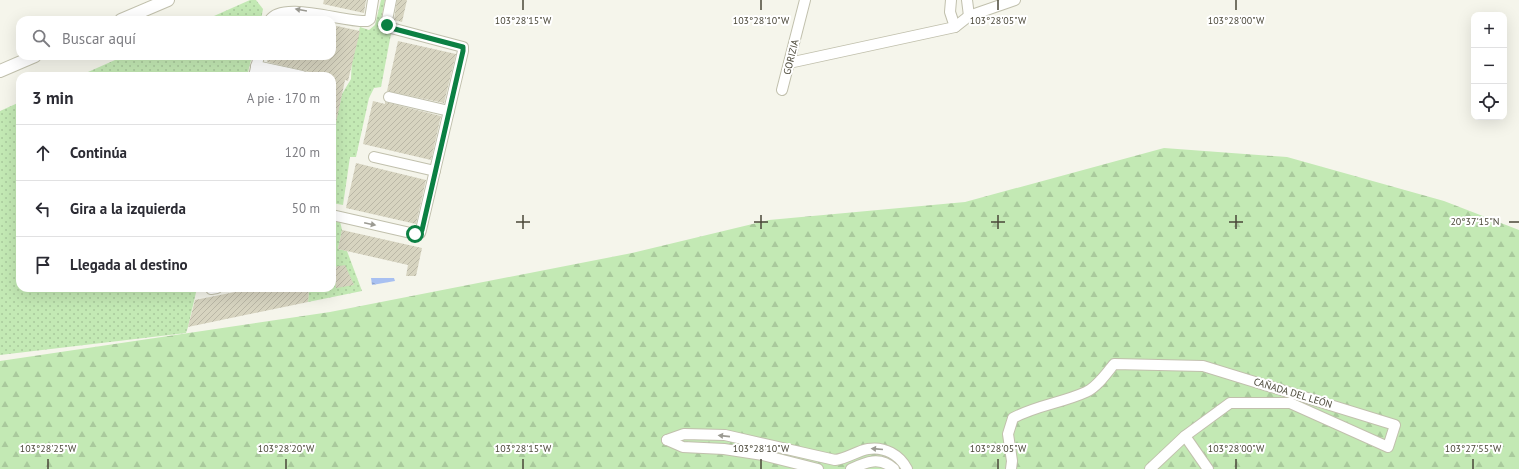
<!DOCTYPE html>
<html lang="es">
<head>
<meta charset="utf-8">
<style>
	:root { --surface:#fff; --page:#f2f2f3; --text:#2b2b33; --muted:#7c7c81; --line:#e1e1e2 }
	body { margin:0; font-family:"PT Sans",sans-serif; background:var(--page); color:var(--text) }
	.controls { position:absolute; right:12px; top:12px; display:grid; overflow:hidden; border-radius:8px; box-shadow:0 4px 16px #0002 }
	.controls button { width:36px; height:36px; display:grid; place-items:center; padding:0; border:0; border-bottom:1px solid var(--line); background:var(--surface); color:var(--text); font:20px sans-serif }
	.stop { position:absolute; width:12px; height:12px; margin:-9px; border:3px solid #0b8043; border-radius:50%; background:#fff }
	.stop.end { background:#0b8043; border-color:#fff; box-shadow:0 1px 4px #0008 }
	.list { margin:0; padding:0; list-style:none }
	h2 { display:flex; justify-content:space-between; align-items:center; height:52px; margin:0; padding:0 16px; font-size:17px }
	h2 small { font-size:13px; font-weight:400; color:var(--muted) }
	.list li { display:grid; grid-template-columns:26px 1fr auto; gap:12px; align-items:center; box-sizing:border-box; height:56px; padding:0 16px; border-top:1px solid var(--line) }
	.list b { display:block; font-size:15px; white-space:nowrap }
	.list em { font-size:13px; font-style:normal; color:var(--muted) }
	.icon { flex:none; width:22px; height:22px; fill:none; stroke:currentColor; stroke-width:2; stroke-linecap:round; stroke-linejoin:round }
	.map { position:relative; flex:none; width:1519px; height:469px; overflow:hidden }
	.search { position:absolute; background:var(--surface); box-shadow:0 4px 16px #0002; left:16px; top:16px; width:320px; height:44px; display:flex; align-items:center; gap:10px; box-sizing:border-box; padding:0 14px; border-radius:12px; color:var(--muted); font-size:15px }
	.panel { position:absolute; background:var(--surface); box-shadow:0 4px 16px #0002; left:16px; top:72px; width:320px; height:220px; border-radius:12px }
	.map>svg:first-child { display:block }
	.grass { fill:url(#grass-dots) }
	.forest { fill:url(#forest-firs) }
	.water { fill:url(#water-waves) }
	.building { fill:url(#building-hatch) }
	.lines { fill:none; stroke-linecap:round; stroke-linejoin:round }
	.minor-casing { stroke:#c1c0ad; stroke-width:12 }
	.tertiary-casing { stroke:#c1c0ad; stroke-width:14 }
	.minor { stroke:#fff; stroke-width:10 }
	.tertiary { stroke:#fff; stroke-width:12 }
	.oneway { fill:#9b9a92 }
	.route { stroke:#0b8043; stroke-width:5 }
	.ticks { fill:none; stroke:#4a4738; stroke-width:1.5 }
	.labels { text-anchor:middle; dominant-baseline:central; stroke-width:4; stroke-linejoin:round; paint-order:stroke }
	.street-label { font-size:10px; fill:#4a4738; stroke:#fff }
	.ticks-label { font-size:10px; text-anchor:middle; fill:#4a4738; stroke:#fff; stroke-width:4; stroke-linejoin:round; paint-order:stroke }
</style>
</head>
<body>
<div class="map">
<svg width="1519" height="469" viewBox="0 0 1519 469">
	<defs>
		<pattern id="grass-dots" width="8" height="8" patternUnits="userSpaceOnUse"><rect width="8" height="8" fill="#c3e9b4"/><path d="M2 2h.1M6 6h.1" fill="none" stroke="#a9c99c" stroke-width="1.8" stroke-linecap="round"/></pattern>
		<pattern id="forest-firs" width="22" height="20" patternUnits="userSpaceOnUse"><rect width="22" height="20" fill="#c3e9b4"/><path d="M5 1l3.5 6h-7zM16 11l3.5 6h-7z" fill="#a9c99c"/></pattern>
		<pattern id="water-waves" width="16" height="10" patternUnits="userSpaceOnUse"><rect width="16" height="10" fill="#a8c0f1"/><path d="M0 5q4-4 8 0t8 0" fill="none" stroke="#8b9ec4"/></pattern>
		<pattern id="building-hatch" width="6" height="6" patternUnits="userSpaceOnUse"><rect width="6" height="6" fill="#d7d4c0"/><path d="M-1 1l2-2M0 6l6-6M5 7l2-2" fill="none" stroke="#bab7a6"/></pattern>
	</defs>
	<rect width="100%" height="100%" fill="#f5f5eb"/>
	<g class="grass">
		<path d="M250,0H256L263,9L261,20H205Z"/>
		<path d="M381,0H385L380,25L381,30L391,34L381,87L374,88L369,98L356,157H350L343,205L332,203V139L342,94L351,79L352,57L360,27L369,30L375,25Z"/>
		<path d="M124,56H252L247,76H79Z"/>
		<path d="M20,102V288H197L188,327L186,333L0,355V111Z"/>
		<path d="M332,215L339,217L342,230L338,249L347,251L362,291L308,302L309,288H332Z"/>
	</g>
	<path class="forest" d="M1164,148L1287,157L1444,201L1519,230V469H0V361L330,312L632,253L769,220L965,202Z"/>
	<path class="water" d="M371,278H394L395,281L372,285Z"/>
	<g class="building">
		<path d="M324,0H366L364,13L323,4Z"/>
		<path d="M397,0H407L402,22L394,20Z"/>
		<path d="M332,25L360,31L348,81L345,80L336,123H332V76H326L267,62L268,56H332Z"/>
		<path d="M398,41L456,54L444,103L387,91Z"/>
		<path d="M373,101L385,104V102L441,116L431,160L363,144Z"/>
		<path d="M356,163L426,180L416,224L346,208Z"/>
		<path d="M342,230L422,248L416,276H406L408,265L338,249Z"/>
		<path d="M345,265L354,285L336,288L334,267Z"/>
		<path d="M255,288H309L308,302L188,327L195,300Z"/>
	</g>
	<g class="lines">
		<g class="minor-casing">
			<g id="minor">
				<path d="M951,0L950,12L955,27"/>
				<path d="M967,0L969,16"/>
				<path d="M270,20C283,0 345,23 367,21L370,19L373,0"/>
				<path d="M789,63L955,27L969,16L1015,0"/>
				<path d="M256,66L302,76"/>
				<path d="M254,76L259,56"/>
				<path d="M782,90L805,0"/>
				<path d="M389,97L449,111"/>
				<path d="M374,157L435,171"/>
				<path d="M332,215L415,234L420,233L421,230L463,51V47L391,28L387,25V20L391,0"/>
				<path d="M211,289L217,288"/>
				<path d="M1185,436L1208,469"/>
				<path d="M667,440L684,434L725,435L835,460C848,458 857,451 868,449C884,446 900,455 907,469"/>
				<path d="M667,440L683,447L724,449L763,455L818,469"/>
				<path d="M851,469C866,462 880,456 894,469"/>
				<path d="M1011,469L1012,461L1008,434L1013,418C1037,405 1062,403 1086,392C1097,387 1106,374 1114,364L1203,366L1395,425L1388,447L1290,403H1230L1185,436L1150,469"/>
			</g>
		</g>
		<g class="tertiary-casing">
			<g id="tertiary">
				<path d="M121,20L168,0"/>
				<path d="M0,71L35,56"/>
			</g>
		</g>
		<use href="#minor" class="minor"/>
		<use href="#tertiary" class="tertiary"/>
	</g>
	<defs><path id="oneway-solid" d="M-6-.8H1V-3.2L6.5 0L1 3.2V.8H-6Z"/></defs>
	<g class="oneway">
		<use href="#oneway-solid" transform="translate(301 10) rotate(-170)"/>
		<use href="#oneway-solid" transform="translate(370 224) rotate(12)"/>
		<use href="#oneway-solid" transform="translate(724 436) rotate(-174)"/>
		<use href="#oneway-solid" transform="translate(877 449) rotate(-175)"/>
	</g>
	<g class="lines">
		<path class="route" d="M387,25L391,28L463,47V51L422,230L420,233L415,234"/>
	</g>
	<path class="ticks" d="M523,0V10M761,0V10M998,0V10M1236,0V10M523,215V229M761,215V229M998,215V229M1236,215V229M516,222H530M754,222H768M991,222H1005M1229,222H1243M1509,222H1519M48,459V469M286,459V469M523,459V469M761,459V469M998,459V469M1236,459V469M1473,459V469"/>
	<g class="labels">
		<g class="street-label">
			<text transform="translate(791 57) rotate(-76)">GORIZIA</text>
			<text transform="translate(1293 393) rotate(17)">CAÑADA DEL LEÓN</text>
		</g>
	</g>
	<g class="ticks-label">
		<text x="523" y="24">103°28'15"W</text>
		<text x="761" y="24">103°28'10"W</text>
		<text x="998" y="24">103°28'05"W</text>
		<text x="1236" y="24">103°28'00"W</text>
		<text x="1475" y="225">20°37'15"N</text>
		<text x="48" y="452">103°28'25"W</text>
		<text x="286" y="452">103°28'20"W</text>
		<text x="523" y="452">103°28'15"W</text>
		<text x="761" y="452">103°28'10"W</text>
		<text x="998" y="452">103°28'05"W</text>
		<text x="1236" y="452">103°28'00"W</text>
		<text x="1473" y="452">103°27'55"W</text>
	</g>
</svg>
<div class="controls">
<button>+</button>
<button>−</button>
<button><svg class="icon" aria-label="locate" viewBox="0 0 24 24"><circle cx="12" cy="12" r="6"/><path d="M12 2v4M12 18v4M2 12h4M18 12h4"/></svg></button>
</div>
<div class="stop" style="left:415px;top:234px"></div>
<div class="stop end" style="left:387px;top:25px"></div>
<div class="search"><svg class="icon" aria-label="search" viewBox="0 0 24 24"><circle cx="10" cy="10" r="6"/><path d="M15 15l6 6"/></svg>Buscar aquí</div>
<section class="panel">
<h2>3 min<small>A pie · 170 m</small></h2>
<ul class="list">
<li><svg class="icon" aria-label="ahead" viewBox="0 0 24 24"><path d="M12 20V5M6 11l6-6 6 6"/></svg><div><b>Continúa</b></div><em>120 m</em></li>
<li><svg class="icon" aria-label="left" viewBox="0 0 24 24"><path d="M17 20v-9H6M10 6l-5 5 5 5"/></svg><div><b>Gira a la izquierda</b></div><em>50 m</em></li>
<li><svg class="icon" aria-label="arrive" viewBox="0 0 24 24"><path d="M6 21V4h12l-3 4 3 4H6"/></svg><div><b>Llegada al destino</b></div></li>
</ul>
</section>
</div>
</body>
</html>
